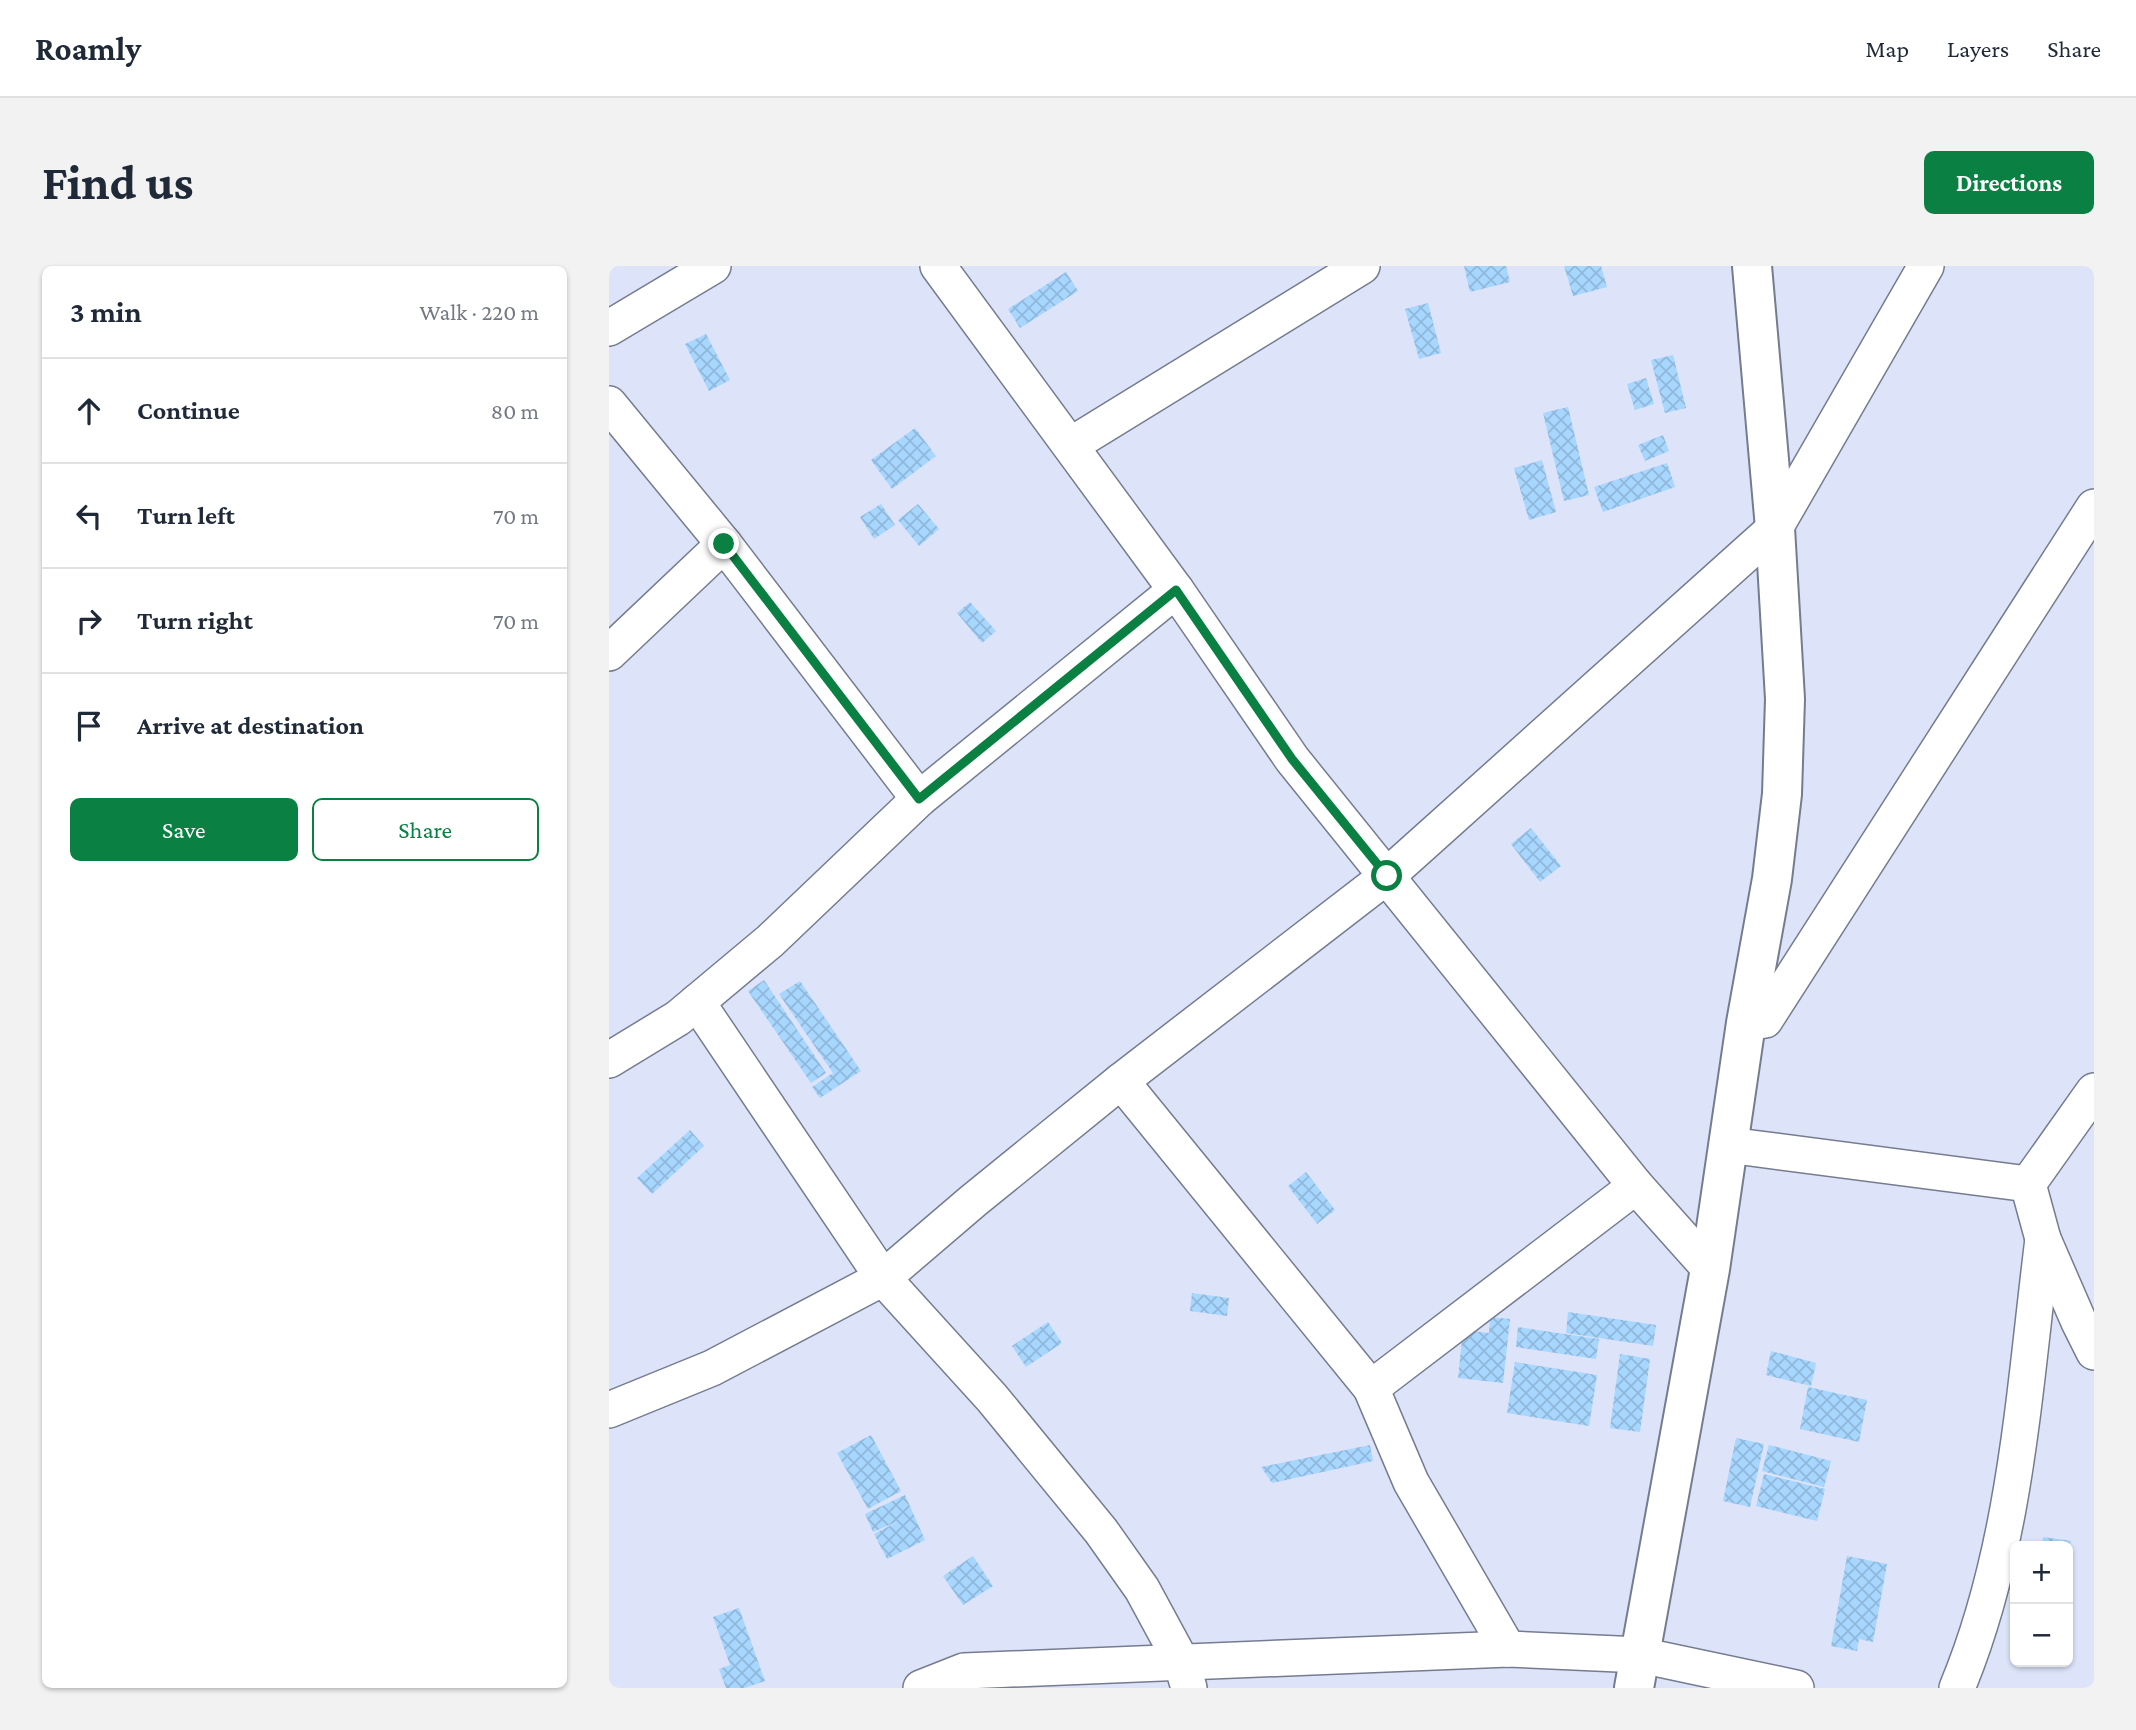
<!DOCTYPE html>
<html lang="en">
<head>
<meta charset="utf-8">
<style>
	:root { --surface:#fff; --page:#f2f2f3; --text:#1f2937; --muted:#747a83; --line:#e0e1e3; --accent:#0b8043 }
	body { margin:0; font-family:"Crimson Pro",serif; background:var(--page); color:var(--text) }
	.controls { position:absolute; right:21px; bottom:21px; display:grid; overflow:hidden; border-radius:10px; box-shadow:0 2px 5px #0004 }
	.controls button { width:63px; height:63px; display:grid; place-items:center; padding:0; border:0; border-bottom:2px solid var(--line); background:var(--surface); color:var(--text); font:35px sans-serif }
	.stop { position:absolute; width:21px; height:21px; margin:-16px; border:5px solid #0b8043; border-radius:50%; background:#fff }
	.stop.end { background:#0b8043; border-color:#fff; box-shadow:0 2px 7px #0008 }
	.list { margin:0; padding:0; list-style:none }
	h2 { display:flex; justify-content:space-between; align-items:center; height:91px; margin:0; padding:0 28px; font-size:30px }
	h2 small { font-size:23px; font-weight:400; color:var(--muted) }
	.list li { display:grid; grid-template-columns:46px 1fr auto; gap:21px; align-items:center; box-sizing:border-box; height:105px; padding:0 28px; border-top:2px solid var(--line) }
	.list b { display:block; font-size:26px; white-space:nowrap }
	.list em { font-size:23px; font-style:normal; color:var(--muted) }
	.actions { display:flex; gap:14px; padding:21px 28px }
	.actions a { flex:1; padding:16px 0; border:2px solid var(--accent); border-radius:10px; text-align:center; font-size:24px; color:var(--accent) }
	.actions .main { background:var(--accent); color:#fff }
	.icon { flex:none; width:38px; height:38px; fill:none; stroke:currentColor; stroke-width:2; stroke-linecap:round; stroke-linejoin:round }
	.map { position:relative; flex:none; width:1485px; height:1422px; overflow:hidden; border-radius:10px }
	header { display:flex; align-items:center; gap:42px; box-sizing:border-box; height:98px; padding:0 35px; background:var(--surface); border-bottom:2px solid var(--line) }
	header strong { font-size:33px }
	nav { display:flex; gap:38px; margin-inline-start:auto; font-size:24px }
	.intro { display:flex; align-items:center; justify-content:space-between; box-sizing:border-box; height:168px; padding:0 42px }
	h1 { margin:0; font-size:49px }
	.button { padding:18px 32px; border-radius:10px; background:var(--accent); color:#fff; font-size:24px; font-weight:700 }
	main { display:flex; gap:42px; padding:0 42px }
	aside { flex:1; background:var(--surface); border-radius:10px; box-shadow:0 2px 5px #0004 }
	.map>svg:first-child { display:block }
	.building { fill:url(#building-cross-hatch) }
	.lines { fill:none; stroke-linecap:round; stroke-linejoin:round }
	.minor-casing { stroke:#757c8f; stroke-width:38 }
	.tertiary-casing { stroke:#757c8f; stroke-width:42 }
	.minor { stroke:#fff; stroke-width:35 }
	.tertiary { stroke:#fff; stroke-width:38 }
	.route { stroke:#0b8043; stroke-width:9 }
</style>
</head>
<body>
<header>
<strong>Roamly</strong>
<nav><a>Map</a><a>Layers</a><a>Share</a></nav>
</header>
<div class="intro"><h1>Find us</h1><a class="button">Directions</a></div>
<main>
<aside>
<h2>3 min<small>Walk · 220 m</small></h2>
<ul class="list">
<li><svg class="icon" aria-label="ahead" viewBox="0 0 24 24"><path d="M12 20V5M6 11l6-6 6 6"/></svg><div><b>Continue</b></div><em>80 m</em></li>
<li><svg class="icon" aria-label="left" viewBox="0 0 24 24"><path d="M17 20v-9H6M10 6l-5 5 5 5"/></svg><div><b>Turn left</b></div><em>70 m</em></li>
<li><svg class="icon" aria-label="right" viewBox="0 0 24 24"><path d="M7 20v-9h11M14 6l5 5-5 5"/></svg><div><b>Turn right</b></div><em>70 m</em></li>
<li><svg class="icon" aria-label="arrive" viewBox="0 0 24 24"><path d="M6 21V4h12l-3 4 3 4H6"/></svg><div><b>Arrive at destination</b></div></li>
</ul>
<div class="actions"><a class="main">Save</a><a>Share</a></div>
</aside>
<div class="map">
<svg width="1485" height="1422" viewBox="0 0 1485 1422">
	<defs>
		<pattern id="building-cross-hatch" width="8" height="8" patternUnits="userSpaceOnUse" patternTransform="scale(1.75)"><rect width="8" height="8" fill="#a7d6fe"/><path d="M0 0l8 8M0 8l8-8" fill="none" stroke="#90b8da"/></pattern>
	</defs>
	<rect width="100%" height="100%" fill="#dde4fa"/>
	<g class="building">
		<path d="M855,0H897L901,16L861,26Z"/>
		<path d="M955,0H992L998,21L964,30Z"/>
		<path d="M457,6L469,25L411,62L399,43Z"/>
		<path d="M819,37L832,87L810,93L796,43Z"/>
		<path d="M97,68L121,114L100,125L76,78Z"/>
		<path d="M1064,89L1077,142L1056,147L1042,94Z"/>
		<path d="M1037,112L1045,138L1026,144L1018,118Z"/>
		<path d="M959,141L980,229L955,235L934,147Z"/>
		<path d="M306,162L327,190L283,223L262,194Z"/>
		<path d="M1054,169L1060,185L1036,195L1029,179Z"/>
		<path d="M933,194L947,246L920,254L905,202Z"/>
		<path d="M1058,197L1066,221L994,246L985,221Z"/>
		<path d="M272,238L286,259L265,273L251,251Z"/>
		<path d="M309,238L330,263L310,280L289,254Z"/>
		<path d="M361,336L387,365L373,377L348,347Z"/>
		<path d="M922,562L952,600L931,616L902,578Z"/>
		<path d="M155,714L217,807L202,817L139,725Z"/>
		<path d="M191,715L252,805L211,832L203,821L224,807L170,728Z"/>
		<path d="M81,864L95,880L43,928L28,912Z"/>
		<path d="M697,906L726,944L708,958L679,920Z"/>
		<path d="M583,1027L620,1032L618,1050L581,1045Z"/>
		<path d="M959,1046L1047,1059L1044,1080L957,1067Z"/>
		<path d="M881,1051L901,1053L894,1117L849,1112L854,1064L880,1067Z"/>
		<path d="M439,1056L453,1077L417,1101L403,1080Z"/>
		<path d="M909,1061L990,1073L987,1093L907,1081Z"/>
		<path d="M1162,1085L1207,1097L1202,1120L1157,1109Z"/>
		<path d="M1011,1088L1041,1093L1031,1166L1001,1162Z"/>
		<path d="M906,1096L988,1109L980,1160L898,1147Z"/>
		<path d="M1199,1121L1258,1134L1250,1176L1191,1163Z"/>
		<path d="M262,1169L292,1225L259,1243L228,1187Z"/>
		<path d="M1127,1172L1155,1178L1141,1241L1114,1235Z"/>
		<path d="M761,1179L764,1195L663,1217L652,1201Z"/>
		<path d="M1160,1179L1222,1195L1215,1221L1153,1205Z"/>
		<path d="M1155,1208L1216,1223L1208,1255L1147,1240Z"/>
		<path d="M296,1229L316,1274L278,1293L265,1268L290,1255L264,1266L256,1248Z"/>
		<path d="M1434,1271L1462,1275L1460,1286L1459,1280H1433Z"/>
		<path d="M364,1290L384,1320L354,1339L334,1310Z"/>
		<path d="M1238,1290L1278,1298L1264,1376L1250,1373L1248,1385L1222,1380Z"/>
		<path d="M130,1342L156,1415L136,1422H117L110,1403L121,1399L104,1351Z"/>
	</g>
	<g class="lines">
		<g class="minor-casing">
			<g id="minor">
				<path d="M329,0L567,324L683,493L1027,920L1101,1003"/>
				<path d="M0,62L104,0"/>
				<path d="M0,138L115,278L310,533"/>
				<path d="M462,179L753,0"/>
				<path d="M0,387L115,278"/>
				<path d="M88,736L274,1012L383,1132L492,1265L533,1323L572,1395L580,1422"/>
				<path d="M1137,757L1156,754L1485,241"/>
				<path d="M0,794L69,752L161,675L310,533L567,324"/>
				<path d="M512,815L762,1122L802,1216L899,1383"/>
				<path d="M1119,879L1419,918"/>
				<path d="M1419,918L1434,973L1470,1056L1485,1086"/>
				<path d="M1419,918L1485,825"/>
				<path d="M762,1122L1027,920"/>
				<path d="M0,1144L103,1102L274,1012L364,935L512,815L778,610L1166,262L1317,0"/>
				<path d="M312,1422L355,1405L899,1383L1031,1389L1187,1422"/>
				<path d="M1348,1422C1407,1281 1415,1124 1434,973"/>
			</g>
		</g>
		<g class="tertiary-casing">
			<path id="tertiary" d="M1025,1422L1101,1003L1137,757L1163,613L1173,528L1176,433L1166,262L1143,0"/>
		</g>
		<use href="#minor" class="minor"/>
		<use href="#tertiary" class="tertiary"/>
	</g>
	<g class="lines">
		<path class="route" d="M115,278L310,533L567,324L683,493L778,610"/>
	</g>
</svg>
<div class="controls">
<button>+</button>
<button>−</button>
</div>
<div class="stop" style="left:778px;top:610px"></div>
<div class="stop end" style="left:115px;top:278px"></div>
</div>
</main>
</body>
</html>
